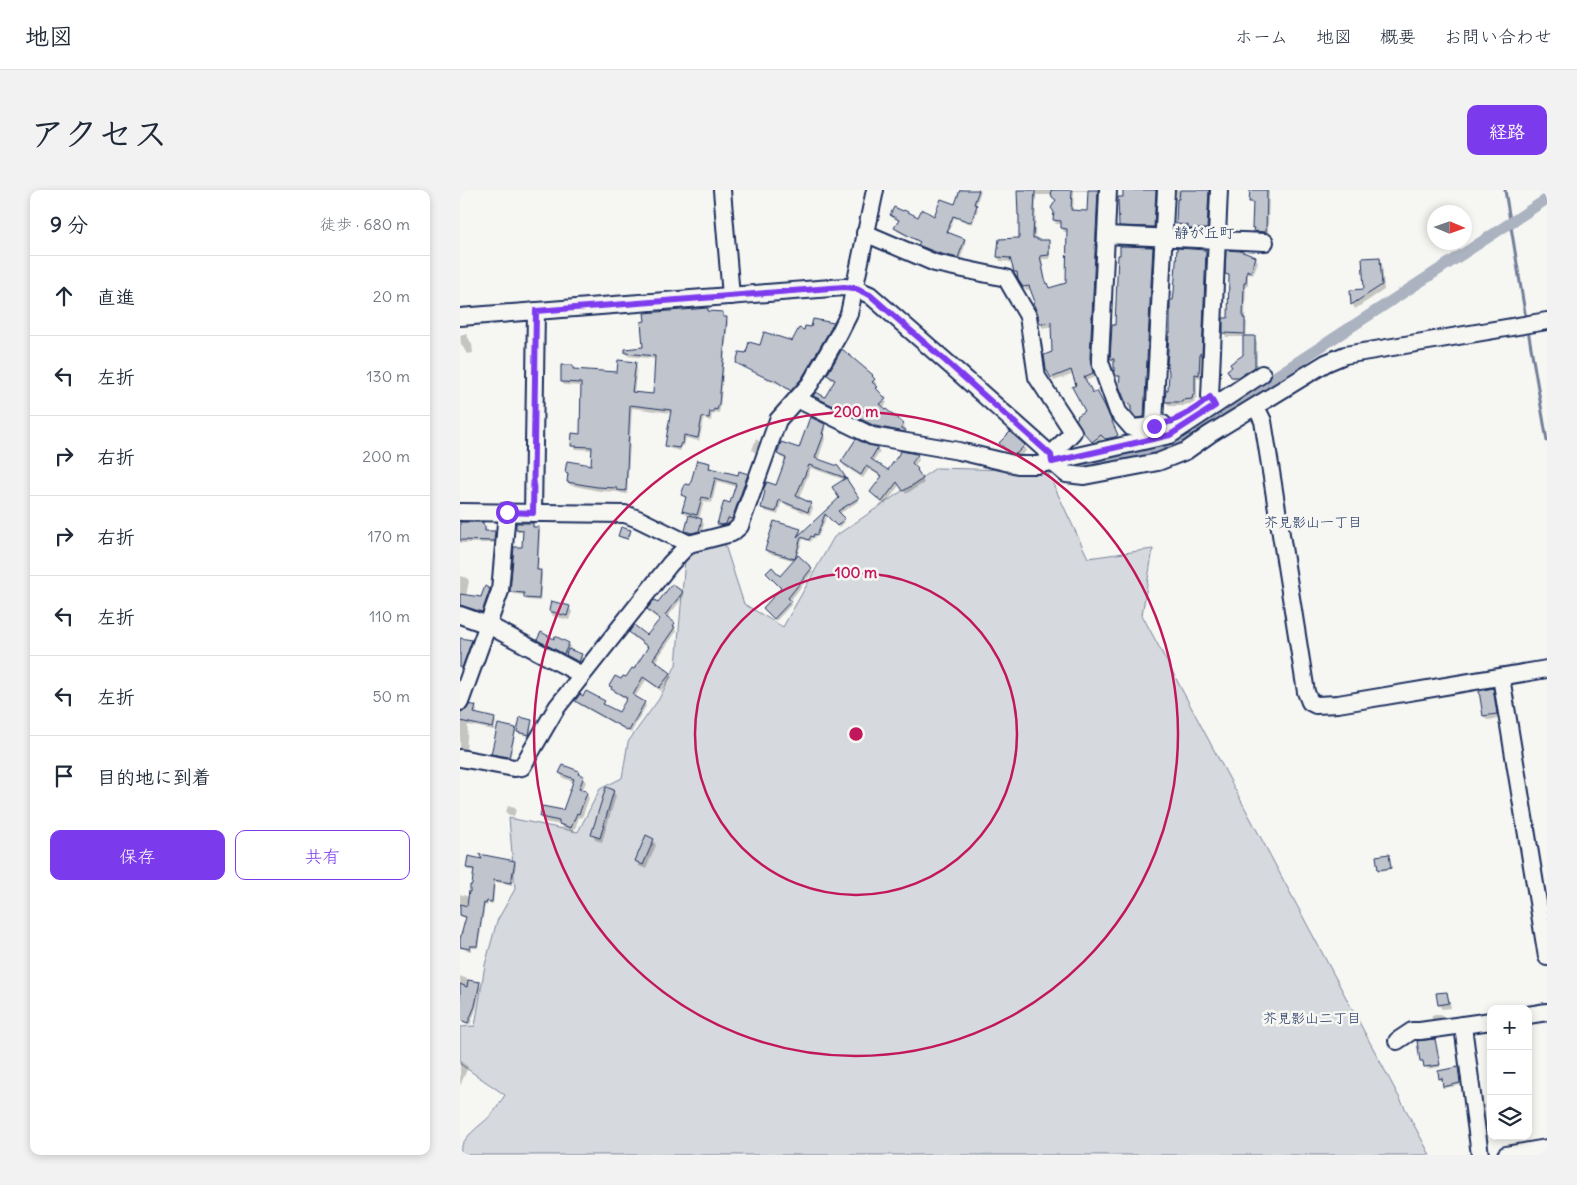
<!DOCTYPE html>
<html lang="ja">
<head>
<meta charset="utf-8">
<style>
	:root { --surface:#fff; --page:#f2f2f3; --text:#1f2937; --muted:#747a83; --line:#e0e1e3; --accent:#7c3aed }
	body { margin:0; font-family:Delius,"Klee One",sans-serif; background:var(--page); color:var(--text) }
	.controls { position:absolute; right:15px; bottom:15px; display:grid; overflow:hidden; border-radius:10px; box-shadow:0 2px 8px #0003 }
	.controls button { width:45px; height:45px; display:grid; place-items:center; padding:0; border:0; border-bottom:1px solid var(--line); background:var(--surface); color:var(--text); font:25px sans-serif }
	.compass { position:absolute; left:967px; top:15px; width:45px; height:45px; border-radius:50%; background:var(--surface); box-shadow:0 2px 8px #0003; rotate:92deg }
	.stop { position:absolute; width:15px; height:15px; margin:-11px; border:4px solid #7c3aed; border-radius:50%; background:#fff }
	.stop.end { background:#7c3aed; border-color:#fff; box-shadow:0 1px 5px #0008 }
	.list { margin:0; padding:0; list-style:none }
	h2 { display:flex; justify-content:space-between; align-items:center; height:65px; margin:0; padding:0 20px; font-size:21px }
	h2 small { font-size:16px; font-weight:400; color:var(--muted) }
	.list li { display:grid; grid-template-columns:32px 1fr auto; gap:15px; align-items:center; box-sizing:border-box; height:80px; padding:0 20px; border-top:1px solid var(--line) }
	.list b { display:block; font-size:19px; white-space:nowrap }
	.list em { font-size:16px; font-style:normal; color:var(--muted) }
	.actions { display:flex; gap:10px; padding:15px 20px }
	.actions a { flex:1; padding:11px 0; border:1px solid var(--accent); border-radius:10px; text-align:center; font-size:18px; color:var(--accent) }
	.actions .main { background:var(--accent); color:#fff }
	.icon { flex:none; width:28px; height:28px; fill:none; stroke:currentColor; stroke-width:2; stroke-linecap:round; stroke-linejoin:round }
	.map { position:relative; flex:none; width:1087px; height:965px; overflow:hidden; border-radius:10px }
	header { display:flex; align-items:center; gap:30px; box-sizing:border-box; height:70px; padding:0 25px; background:var(--surface); border-bottom:1px solid var(--line) }
	header strong { font-size:24px }
	nav { display:flex; gap:28px; margin-inline-start:auto; font-size:18px }
	.intro { display:flex; align-items:center; justify-content:space-between; box-sizing:border-box; height:120px; padding:0 30px }
	h1 { margin:0; font-size:35px }
	.button { padding:12px 22px; border-radius:10px; background:var(--accent); color:#fff; font-size:18px; font-weight:700 }
	main { display:flex; gap:30px; padding:0 30px }
	aside { flex:1; background:var(--surface); border-radius:10px; box-shadow:0 2px 8px #0003 }
	.map>svg:first-child { display:block }
	.green { fill:#d6d9dd; stroke:#78849e }
	.shadow { fill:#0003; fill-rule:evenodd }
	.lines { fill:none; stroke-linecap:round; stroke-linejoin:round }
	.stream { stroke:#717e99; stroke-width:3 }
	.canal { stroke:#abb2c0; stroke-width:11 }
	.building { fill:#c0c4cd; stroke:#1b2f5e }
	.minor-casing { stroke:#1b2f5e; stroke-width:20 }
	.minor { stroke:#f6f6f2; stroke-width:16 }
	.route { stroke:#7c3aed; stroke-width:6 }
	.ring { fill:none; stroke:#c2185b; stroke-width:2.5 }
	.labels { text-anchor:middle; dominant-baseline:central; stroke-width:5; stroke-linejoin:round; paint-order:stroke }
	.neighbourhood-label { font-size:14px; fill:#1b2f5e; stroke:#f6f6f2 }
	.quarter-label { font-size:15px; fill:#1b2f5e; stroke:#f6f6f2 }
	.centre { fill:#c2185b; stroke:#f6f6f2; stroke-width:2.5 }
	.ring-label { font-size:15px; text-anchor:middle; font-weight:bold; fill:#c2185b; stroke:#f6f6f2; stroke-width:5; stroke-linejoin:round; paint-order:stroke }
</style>
</head>
<body>
<header>
<strong>地図</strong>
<nav><a>ホーム</a><a>地図</a><a>概要</a><a>お問い合わせ</a></nav>
</header>
<div class="intro"><h1>アクセス</h1><a class="button">経路</a></div>
<main>
<aside>
<h2>9 分<small>徒歩 · 680 m</small></h2>
<ul class="list">
<li><svg class="icon" aria-label="ahead" viewBox="0 0 24 24"><path d="M12 20V5M6 11l6-6 6 6"/></svg><div><b>直進</b></div><em>20 m</em></li>
<li><svg class="icon" aria-label="left" viewBox="0 0 24 24"><path d="M17 20v-9H6M10 6l-5 5 5 5"/></svg><div><b>左折</b></div><em>130 m</em></li>
<li><svg class="icon" aria-label="right" viewBox="0 0 24 24"><path d="M7 20v-9h11M14 6l5 5-5 5"/></svg><div><b>右折</b></div><em>200 m</em></li>
<li><svg class="icon" aria-label="right" viewBox="0 0 24 24"><path d="M7 20v-9h11M14 6l5 5-5 5"/></svg><div><b>右折</b></div><em>170 m</em></li>
<li><svg class="icon" aria-label="left" viewBox="0 0 24 24"><path d="M17 20v-9H6M10 6l-5 5 5 5"/></svg><div><b>左折</b></div><em>110 m</em></li>
<li><svg class="icon" aria-label="left" viewBox="0 0 24 24"><path d="M17 20v-9H6M10 6l-5 5 5 5"/></svg><div><b>左折</b></div><em>50 m</em></li>
<li><svg class="icon" aria-label="arrive" viewBox="0 0 24 24"><path d="M6 21V4h12l-3 4 3 4H6"/></svg><div><b>目的地に到着</b></div></li>
</ul>
<div class="actions"><a class="main">保存</a><a>共有</a></div>
</aside>
<div class="map">
<svg width="1087" height="965" viewBox="0 0 1087 965">
	<rect width="100%" height="100%" fill="#f6f6f2"/>
	<filter id="ink" filterUnits="userSpaceOnUse"><feTurbulence type="fractalNoise" baseFrequency=".02" numOctaves="2"/><feDisplacementMap in="SourceGraphic" scale="10" xChannelSelector="R" yChannelSelector="G"/><feConvolveMatrix kernelMatrix="1 2 1 2 8 2 1 2 1" color-interpolation-filters="sRGB"/></filter>
	<g filter="url(#ink)">
		<path class="green" d="M476,278L587,281L628,368L693,359L682,425L970,965H0C0,947 20,937 31,925C36,920 40,912 45,905L0,874V837L15,836L25,775L37,731L55,699L49,628L118,642L140,599L162,588L168,552L199,509L216,475L225,369L263,349L284,414L323,437L374,347Z"/>
		<g class="shadow">
			<path d="M501,0H521L516,16L518,19L513,33L512,34L494,28L488,44L504,50L506,53L500,70L481,66L461,58L460,53L437,41L436,38L439,31L433,28L431,25L458,28H475L496,16Z"/>
			<path d="M559,0H642L640,4L632,173L635,187L625,191L633,205L647,221L659,249L649,253L644,248L635,256L627,246V222L614,184L594,191L587,179L594,163L592,136L583,138L580,134L572,99L566,100L559,86H557L555,82L552,72L540,71L538,67L560,49ZM614,1H630L629,22L613,21ZM576,5H593L596,11L594,30L596,34H602V38L604,42H608L607,94L589,99L586,94L582,69H590V56L588,52H578L575,49Z"/>
			<path d="M664,0H698L696,41L662,39L660,35Z"/>
			<path d="M716,0H752L749,43L732,42L729,38H719L717,34L718,15L717,12Z"/>
			<path d="M791,0H809L808,46L797,45L793,38V16L791,11Z"/>
			<path d="M692,58L695,63L686,231L680,232L675,226L672,218H669L667,213L661,190L657,185L656,173H654L651,169L656,137Z"/>
			<path d="M746,61L748,65L744,167L742,164L741,189L737,188V208H735L734,213L724,215V216H709L706,211L709,202L711,144L714,112Z"/>
			<path d="M780,62L796,68L798,72L793,85L788,83V96H786L785,130L787,133L786,147H794L797,152V182L782,191H775L769,181L784,166V147H766L764,143L765,129H769L770,88L767,84Z"/>
			<path d="M919,68L922,73L924,100L895,119L893,115L892,101L906,100Z"/>
			<path d="M247,119L249,122L263,124L268,132L260,218L259,223L255,222V225L252,224L251,231L244,229L239,251L226,248L224,256H222L220,261L208,258L206,255L211,223L172,218L167,304L160,303L159,302L139,301L110,295L108,292L109,286L107,282L132,277L133,260L115,259L113,255L121,245L122,196L104,195L102,192L113,177L115,180L158,183L175,173L177,177L174,203L194,205L196,169L168,166L166,163L184,158Z"/>
			<path d="M373,134L375,137L343,192L333,203L319,194L307,190L308,188L278,172L286,165L300,156L333,153L344,142Z"/>
			<path d="M6,144L12,154L13,163L7,164L1,154L0,145Z"/>
			<path d="M368,185L412,186L416,193L414,196L427,213L423,217L443,235L446,238L444,240L447,245L418,240L357,209L354,206L365,209L375,191L370,189Z"/>
			<path d="M364,235L366,239L364,246L365,249L358,270L377,277L399,311L379,324L385,332L379,338L367,326L358,347L355,346L354,349L352,348L351,352L343,349L337,366L353,382L330,411L331,415L316,431L304,418L322,400L309,386L320,388L335,371L308,363L307,360L340,340L342,345L380,309L385,290L351,278L339,308L351,314L353,318L350,325L321,313L318,325L305,321L302,317L306,303L316,296L326,270L320,267L318,264L340,260Z"/>
			<path d="M296,249L301,253L297,264L292,260Z"/>
			<path d="M540,253L564,256L566,261L559,269L554,267L543,258Z"/>
			<path d="M407,256L417,258L420,262L413,272L428,281L455,265L457,267H455L449,278L458,267L459,270L454,276L457,280L464,293L446,304L440,294L425,315L414,306L412,302L423,288L409,279L403,288L384,276L382,272Z"/>
			<path d="M249,275L252,279L279,287L287,285L289,289L274,332L270,331L268,338H261L258,334L271,315L277,297L257,291L252,313L244,311L239,329L241,330L244,334L241,346L235,347L229,345L226,341L230,326L226,325L224,321L227,310L223,305Z"/>
			<path d="M0,333L22,334L26,339V343H35L36,345L35,353H0Z"/>
			<path d="M73,334L74,338H79L80,341L78,381H80L82,384L80,411L67,410L65,405L53,404L51,402L63,359L64,342H58L57,339Z"/>
			<path d="M170,341L171,343L168,350L161,348L160,346Z"/>
			<path d="M0,386L7,388L9,391L6,406L22,409L29,400L31,402L23,424L5,417H0Z"/>
			<path d="M222,403L224,406L207,428L214,434L216,442L195,472L210,484L212,487L201,501L186,490L175,507L184,513L186,516L171,543L118,514L116,511L144,512L146,516L159,524L167,510L155,502L151,496L167,489L174,481L188,458L172,446L170,443L188,447L200,430L190,423L188,420Z"/>
			<path d="M109,417L112,422L109,430L93,426L90,421Z"/>
			<path d="M78,450H95L108,454L111,459L110,461L121,465L124,470L121,476L110,470L108,465L107,468L81,454Z"/>
			<path d="M0,451L11,452L12,455L0,487Z"/>
			<path d="M1032,500L1035,504L1039,529L1027,530L1024,526Z"/>
			<path d="M15,517L17,520L16,525L34,529L36,532L34,540L8,535L6,561H0V523Z"/>
			<path d="M71,531L72,533L70,546L60,544L58,542Z"/>
			<path d="M55,539L56,541L50,568L34,565L33,563Z"/>
			<path d="M118,582L126,592L122,601L125,602L129,608L122,628L119,627L114,642L103,638L101,635L84,632L81,627L104,622L114,592L103,588L100,583Z"/>
			<path d="M153,601L156,606L142,652L135,650L133,645Z"/>
			<path d="M48,616L55,618L56,620L54,626L47,624L46,622Z"/>
			<path d="M193,650L196,655L186,679L179,676L176,671Z"/>
			<path d="M929,667L931,679L920,681L919,679Z"/>
			<path d="M25,671L54,672L56,674L52,695L35,692L33,714L28,713L27,716L25,715L18,758H11V761L0,758V743L3,744L6,728L0,726V704L9,707L13,696L15,681L8,680L7,678Z"/>
			<path d="M0,786L19,794L21,797L16,819L10,835L0,830Z"/>
			<path d="M986,803L989,808L991,818L982,819L979,815Z"/>
			<path d="M981,824L984,832L974,834L971,825Z"/>
			<path d="M975,850L980,877L967,879L965,873H963L962,871Z"/>
			<path d="M0,871L8,877L0,896Z"/>
			<path d="M998,878L1001,895L986,898L983,890H981L980,888Z"/>
		</g>
		<g class="lines">
			<g class="stream">
				<path d="M1045,0L1066,129"/>
				<path d="M1068,140L1087,251"/>
			</g>
			<path class="canal" d="M613,280L702,256L718,250L1087,9"/>
		</g>
		<g class="building">
			<path d="M500,0H519L514,14L517,15L512,30L510,32L493,26L487,42L505,49L498,68L478,63L458,55L460,52L434,38L439,30L430,25L434,17L443,21L444,20L458,27L462,19L474,26L481,9L495,14Z"/>
			<path d="M557,0H575L573,48H577V50H589V65L580,66L586,94L587,93L589,98L606,93L607,39L601,38V31L593,30L594,22L591,18L596,10L592,7L591,0H612L611,20L627,21L628,0H638L630,168L633,183L624,187L633,203L637,201L645,216L658,245L655,247L645,249L641,245L632,252L623,242L616,229L618,227L617,226L625,221L612,197L616,195L611,180L591,188L586,179L584,165L592,162L591,132L579,134L578,124L573,113L575,112L569,96L563,97L558,90L557,82H554L550,68L537,67L539,49L559,48V25H558Z"/>
			<path d="M663,0H696L694,37L659,36L658,7H663Z"/>
			<path d="M720,0H749L747,39H728V35L716,34L717,9H719Z"/>
			<path d="M790,0H807L806,42L793,41L794,38H792L793,12H789Z"/>
			<path d="M660,56L693,57L684,227L676,228L671,221V214L666,213L659,196L660,186H656L654,182V169H650L652,135H655L658,65H660Z"/>
			<path d="M717,58L746,60L742,166L740,163L739,185L735,184V204H733L732,209L722,210V212H705L706,200H708L709,182L708,177L707,176L709,143H710V110H713L714,102Z"/>
			<path d="M766,60L780,61L796,67L791,82L787,80L786,93H784L783,128H785V144L763,143V128H768L769,85L765,84Z"/>
			<path d="M920,67L922,95L891,115L890,100L904,99L902,68Z"/>
			<path d="M248,118V121L263,122V127H267L259,214L257,220L254,219L253,222L250,221L249,228L242,227L238,248L224,245L223,253H221L219,258L205,256L211,220L170,215L166,301L157,300V298L137,297L107,292L108,283L105,282L107,271L131,275L132,257L111,256L112,243L120,244L121,193L101,192V175H113V179L157,182L158,170L176,172L172,202L193,204L195,166L165,163V159L183,157L181,132L185,131L184,123Z"/>
			<path d="M353,129L374,133L342,188L331,201L316,191L302,186L276,173L279,162L286,163L289,152L300,155L304,142L332,151L339,138L344,140L345,136L351,137Z"/>
			<path d="M783,146H795V177L779,187H771L767,180L772,177L770,174L783,165Z"/>
			<path d="M382,159L413,185L412,186L415,189L412,192L418,197L416,198L426,209L420,214L444,234L441,238L446,240L445,242L415,236L353,206L356,202L365,207L375,190L367,185Z"/>
			<path d="M350,227L365,234L362,244H364L355,268L378,276L386,288L349,275L336,306L351,313L348,322L319,310L316,322L301,318L305,301L303,300L307,292L316,295L326,268L317,264L321,252L339,258Z"/>
			<path d="M550,242L565,255L556,264L550,263L539,253Z"/>
			<path d="M396,249L408,255L418,257L411,269L428,280L441,261L456,264L458,265L452,273L458,279L457,280L463,289L443,301L437,292L422,312L410,302L422,286L406,276L401,285L381,272Z"/>
			<path d="M237,270L250,273L249,278L278,285L279,281L288,284L272,329L268,328L266,334L261,335L257,334L264,311L270,313L276,294L255,288L250,309L242,307L237,325L222,321L226,307L221,305L225,294L230,295Z"/>
			<path d="M386,288L399,308L378,321L385,328L377,336L365,324L357,345L354,344L353,347L351,346L349,350L341,347L335,369L338,365L352,378L328,408L331,411L314,429L303,418L321,398L306,383L312,377L320,386L335,369L305,360L314,331L341,339L337,347L379,308L372,297Z"/>
			<path d="M229,325L242,329L239,341L232,343L225,341Z"/>
			<path d="M0,332H23V335L25,336V341H35L34,351L0,350Z"/>
			<path d="M56,333H73V337H79L77,380H81L79,409L64,408V403L50,402L54,357H62L63,340L56,339Z"/>
			<path d="M161,337L171,340L168,349L158,346Z"/>
			<path d="M212,394L223,402L205,425L215,433L213,436L215,437L193,469L211,483L199,498L183,487L173,505L185,512L169,541L115,511L120,504L123,506L126,501L145,511L143,514L159,522L167,508L151,499L152,497L149,496L155,486L161,489L163,486L166,487L172,478L174,479L188,457L169,442L174,435L187,445L200,429L187,419L194,410L198,412Z"/>
			<path d="M25,396L30,399L22,422L0,415V404L21,407Z"/>
			<path d="M91,411L110,416L107,426L89,421Z"/>
			<path d="M81,442L94,449L95,446L109,453L104,464L77,450Z"/>
			<path d="M0,448L12,450L2,478H0Z"/>
			<path d="M108,459L122,464L119,472L106,465Z"/>
			<path d="M1033,498L1037,524L1023,526L1019,501Z"/>
			<path d="M10,514L16,516L14,523L35,528L33,538L0,531V522L6,520Z"/>
			<path d="M60,527L72,530L69,545L57,542Z"/>
			<path d="M38,534L56,538L49,567L31,564Z"/>
			<path d="M103,575L119,581L118,584L124,586L119,599L126,601L127,603L119,624L117,623L111,638L99,634V631L80,627L82,616L103,620L114,589L99,583Z"/>
			<path d="M146,597L154,600L140,648L131,645Z"/>
			<path d="M186,645L194,649L183,675L175,671Z"/>
			<path d="M19,664L55,671L51,693L34,690L32,712L27,711L26,714L24,713L17,756H10V759L0,757V749L6,727L0,725V714L7,716L9,701L10,702V695H12L14,679L6,678L8,666L22,669Z"/>
			<path d="M929,664L931,678L918,680L916,666Z"/>
			<path d="M8,790L20,792L15,816L8,833L0,830V794L7,797Z"/>
			<path d="M987,802L989,813L978,815L976,803Z"/>
			<path d="M975,849L980,875L964,877L963,871H960L957,851Z"/>
			<path d="M998,877L1000,893L983,897L982,888L979,889L978,881Z"/>
		</g>
		<g class="lines">
			<g class="minor-casing">
				<g id="minor">
					<path d="M262,0L271,106"/>
					<path d="M405,43L475,73L546,88L568,126L577,187L613,242L591,265"/>
					<path d="M646,45L648,0"/>
					<path d="M0,127L384,97L394,98L410,105L490,175L591,265L592,272L606,284L624,286L698,272L726,261L750,244L866,173L885,165L1087,131"/>
					<path d="M337,209L412,246L499,261L558,275H577L710,245L802,184"/>
					<path d="M755,215L750,207L759,0"/>
					<path d="M796,217L803,231L846,502L850,512L856,515L878,514L1087,479"/>
					<path d="M703,234L694,236V233L706,0"/>
					<path d="M694,236L672,238L658,222L640,172L646,45L805,52"/>
					<path d="M0,322L165,324L178,329L229,354"/>
					<path d="M73,323L76,121"/>
					<path d="M0,425L28,435L122,485"/>
					<path d="M1041,487L1087,767"/>
					<path d="M0,512L40,401L47,322"/>
					<path d="M0,568L54,578L62,577L97,517L210,374L229,354L272,343L280,336L318,230L350,194L379,144L389,124L415,0"/>
					<path d="M1068,825L1087,822"/>
					<path d="M1003,836L1020,965"/>
					<path d="M937,851L952,841H960L1031,831"/>
					<path d="M1046,965L1087,958"/>
				</g>
			</g>
			<use href="#minor" class="minor"/>
		</g>
	</g>
	<g class="lines" filter="url(#ink)">
		<path class="route" d="M47,322L73,323L76,121L384,97L394,98L410,105L490,175L591,265L592,272L710,245L755,216L750,207C734,221 716,232 694,236"/>
	</g>
	<g class="ring">
		<circle cx="396" cy="544" r="161"/>
		<circle cx="396" cy="544" r="322"/>
	</g>
	<g class="labels">
		<g class="neighbourhood-label">
			<text x="853" y="332">芥見影山一丁目</text>
			<text x="852" y="828">芥見影山二丁目</text>
		</g>
		<g class="quarter-label">
			<text x="744" y="42">静が丘町</text>
		</g>
	</g>
	<circle cx="396" cy="544" r="8" class="centre"/>
	<g class="ring-label">
		<text x="396" y="227">200 m</text>
		<text x="396" y="388">100 m</text>
	</g>
</svg>
<div class="controls">
<button>+</button>
<button>−</button>
<button><svg class="icon" aria-label="layers" viewBox="0 0 24 24"><path d="M12 4l9 5-9 5-9-5zM3 14l9 5 9-5"/></svg></button>
</div>
<svg class="compass" viewBox="-18 -18 36 36"><path d="M0-13l5 13h-10z" fill="#e53935"/><path d="M0 13l5-13h-10z" fill="#747a83"/></svg>
<div class="stop" style="left:47px;top:322px"></div>
<div class="stop end" style="left:694px;top:236px"></div>
</div>
</main>
</body>
</html>
